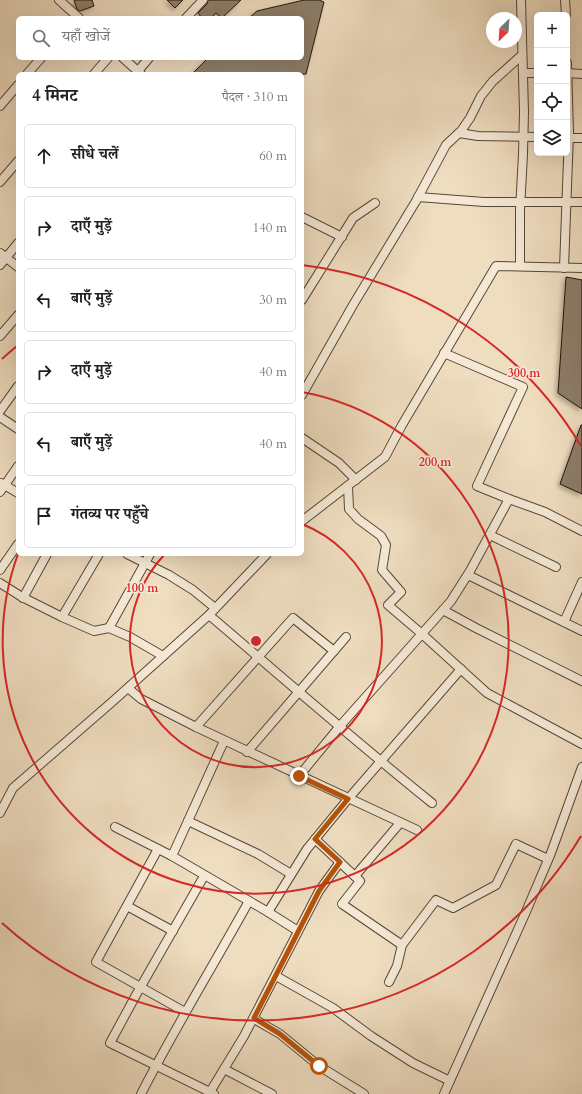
<!DOCTYPE html>
<html lang="hi">
<head>
<meta charset="utf-8">
<style>
	:root { --surface:#fff; --page:#f2f2f2; --text:#202124; --muted:#757577; --line:#e0e0e0 }
	body { margin:0; font-family:Cardo,"Noto Serif Devanagari",serif; background:var(--page); color:var(--text) }
	.controls { position:absolute; right:12px; top:12px; display:grid; overflow:hidden; border-radius:6px; box-shadow:0 4px 16px #0002 }
	.controls button { width:36px; height:36px; display:grid; place-items:center; padding:0; border:0; border-bottom:1px solid var(--line); background:var(--surface); color:var(--text); font:20px sans-serif }
	.compass { position:absolute; left:486px; top:12px; width:36px; height:36px; border-radius:50%; background:var(--surface); box-shadow:0 4px 16px #0002; rotate:205deg }
	.stop { position:absolute; width:12px; height:12px; margin:-9px; border:3px solid #b45309; border-radius:50%; background:#fff }
	.stop.end { background:#b45309; border-color:#fff; box-shadow:0 1px 4px #0008 }
	.list { margin:0; padding:0; list-style:none }
	h2 { display:flex; justify-content:space-between; align-items:center; height:52px; margin:0; padding:0 16px; font-size:17px }
	h2 small { font-size:13px; font-weight:400; color:var(--muted) }
	.list li { display:grid; grid-template-columns:26px 1fr auto; gap:12px; align-items:center; box-sizing:border-box; height:64px; margin:0 8px 8px; padding:0 8px; border:1px solid var(--line); border-radius:6px }
	.list b { display:block; font-size:15px; white-space:nowrap }
	.list em { font-size:13px; font-style:normal; color:var(--muted) }
	.icon { flex:none; width:22px; height:22px; fill:none; stroke:currentColor; stroke-width:2; stroke-linecap:round; stroke-linejoin:round }
	.map { position:relative; flex:none; width:582px; height:1094px; overflow:hidden }
	.search { position:absolute; background:var(--surface); box-shadow:0 4px 16px #0002; left:16px; top:16px; width:288px; height:44px; display:flex; align-items:center; gap:10px; box-sizing:border-box; padding:0 14px; border-radius:6px; color:var(--muted); font-size:15px }
	.panel { position:absolute; background:var(--surface); box-shadow:0 4px 16px #0002; left:16px; top:72px; width:288px; height:484px; border-radius:6px }
	.map>svg:first-child { display:block }
	.building { fill:#8d7d68; stroke:#221608; filter:url(#shadow) }
	.lines { fill:none; stroke-linecap:round; stroke-linejoin:round }
	.minor-casing { stroke:#554836; stroke-width:10 }
	.minor { stroke:#f5e9d6; stroke-width:8 }
	.route { stroke:#b45309; stroke-width:5 }
	.ring { fill:none; stroke:#d62828; stroke-width:2 }
	.centre { fill:#d62828; stroke:#f5e9d6; stroke-width:2 }
	.ring-label { font-size:12px; text-anchor:middle; font-weight:bold; fill:#d62828; stroke:#f5e9d6; stroke-width:3; stroke-linejoin:round; paint-order:stroke }
</style>
</head>
<body>
<div class="map">
<svg width="582" height="1094" viewBox="0 0 582 1094">
	<defs>
		<filter id="shadow"><feDropShadow dx="-2.5" dy="2.5" stdDeviation="2" flood-color="#0004"/></filter>
	</defs>
	<rect width="100%" height="100%" fill="#efddc0"/>
	<filter id="stains"><feTurbulence type="fractalNoise" baseFrequency=".005" numOctaves="4"/><feColorMatrix values="0 0 0 0 .2 0 0 0 0 .09 0 0 0 0 .02 0 0 0 .5 -.17"/></filter>
	<radialGradient id="worn" r=".72"><stop offset=".6" stop-color="#630" stop-opacity="0"/><stop offset="1" stop-color="#630" stop-opacity=".3"/></radialGradient>
	<g class="building">
		<path d="M74,0H92L94,6L80,11L77,9Z"/>
		<path d="M167,0H183L175,8Z"/>
		<path d="M208,0H241L222,18L216,13L211,18H202L198,13L207,4Z"/>
		<path d="M304,0H319L324,2L306,74H192L208,58H302V18H249L257,11Z"/>
		<path d="M566,277L582,280V409L558,393Z"/>
		<path d="M581,425H582V494L560,484Z"/>
	</g>
	<g class="lines">
		<g class="minor-casing">
			<g id="minor">
				<path d="M59,0L79,18"/>
				<path d="M565,0L566,15"/>
				<path d="M186,18L203,0"/>
				<path d="M123,58L141,74"/>
				<path d="M138,71L149,58"/>
				<path d="M523,73H537"/>
				<path d="M567,73L582,74"/>
				<path d="M27,74L41,58"/>
				<path d="M94,74L108,58"/>
				<path d="M0,106L18,85"/>
				<path d="M459,133L478,136L537,137"/>
				<path d="M567,138H582"/>
				<path d="M0,182L18,161"/>
				<path d="M418,197L484,202H582"/>
				<path d="M302,217L342,237"/>
				<path d="M0,253L18,267"/>
				<path d="M0,265L18,243"/>
				<path d="M520,266V210L523,154L524,112L521,0"/>
				<path d="M564,268L569,133L567,63"/>
				<path d="M302,300L353,218L375,203"/>
				<path d="M0,336L18,315"/>
				<path d="M444,353L523,387L477,486L509,499L545,512L582,531"/>
				<path d="M302,395L353,305L416,201L446,145L461,131L470,118L481,96L493,81L522,55"/>
				<path d="M0,411L18,386"/>
				<path d="M0,417L18,429"/>
				<path d="M302,438L339,463L356,480"/>
				<path d="M1,483L18,493"/>
				<path d="M348,486L349,509L358,519L381,536L386,545L382,570L401,592L388,605L422,634L487,693L582,744"/>
				<path d="M0,492L18,466"/>
				<path d="M302,521L385,457L402,425L496,266L582,268"/>
				<path d="M490,535L556,567"/>
				<path d="M127,554L169,575L193,590L215,608"/>
				<path d="M0,570L18,544"/>
				<path d="M468,575L582,631"/>
				<path d="M0,583L22,597L62,617L94,631L109,628L130,637L163,656"/>
				<path d="M23,598L47,554"/>
				<path d="M443,610L476,628L582,681"/>
				<path d="M209,615C283,678 356,742 432,803"/>
				<path d="M62,617L99,554"/>
				<path d="M564,622L582,582"/>
				<path d="M109,628L150,554"/>
				<path d="M128,688L141,699L196,727L417,830"/>
				<path d="M196,727L293,618L334,651"/>
				<path d="M247,752L346,637"/>
				<path d="M299,776L340,726L451,601L470,571L509,499"/>
				<path d="M0,813L13,788L112,702L209,615L267,554"/>
				<path d="M188,821L258,854L291,874"/>
				<path d="M115,827L172,856L268,912L298,931"/>
				<path d="M315,839L360,881L342,904L402,945L397,966L389,982"/>
				<path d="M158,849L96,962L185,1012"/>
				<path d="M172,856L188,821L224,741"/>
				<path d="M204,876L136,995L110,1043L214,1094"/>
				<path d="M355,876L400,823"/>
				<path d="M127,906L173,931"/>
				<path d="M268,912L307,849L348,799L461,669"/>
				<path d="M402,945L436,900L453,908L496,885L516,844L548,859"/>
				<path d="M276,976L333,1008L371,1036L413,1063L450,1081"/>
				<path d="M254,1019L280,1034L319,1066L364,1094"/>
				<path d="M224,1069L272,1094"/>
				<path d="M210,1092L244,1036L319,891L340,862"/>
				<path d="M141,1094C175,1028 213,966 249,901"/>
				<path d="M444,1094L525,914L551,853L582,767"/>
			</g>
		</g>
		<use href="#minor" class="minor"/>
	</g>
	<g class="lines">
		<path class="route" d="M299,776L348,799L315,839L340,862L319,891L254,1018L280,1034L319,1066"/>
	</g>
	<g class="ring">
		<path d="M302 524A126 126 0 1 1 165 554"/>
		<path d="M302 392A253 253 0 1 1 18 554"/>
		<path d="M581 836A379 379 0 0 1 2 923M2 359A379 379 0 0 1 17 346M302 265A379 379 0 0 1 581 446"/>
	</g>
	<circle cx="256" cy="641" r="6" class="centre"/>
	<g class="ring-label">
		<text x="524" y="377">300 m</text>
		<text x="435" y="466">200 m</text>
		<text x="142" y="592">100 m</text>
	</g>
	<rect width="100%" height="100%" filter="url(#stains)"/>
	<rect width="100%" height="100%" fill="url(#worn)"/>
</svg>
<div class="controls">
<button>+</button>
<button>−</button>
<button><svg class="icon" aria-label="locate" viewBox="0 0 24 24"><circle cx="12" cy="12" r="6"/><path d="M12 2v4M12 18v4M2 12h4M18 12h4"/></svg></button>
<button><svg class="icon" aria-label="layers" viewBox="0 0 24 24"><path d="M12 4l9 5-9 5-9-5zM3 14l9 5 9-5"/></svg></button>
</div>
<svg class="compass" viewBox="-18 -18 36 36"><path d="M0-13l5 13h-10z" fill="#e53935"/><path d="M0 13l5-13h-10z" fill="#757577"/></svg>
<div class="stop" style="left:319px;top:1066px"></div>
<div class="stop end" style="left:299px;top:776px"></div>
<div class="search"><svg class="icon" aria-label="search" viewBox="0 0 24 24"><circle cx="10" cy="10" r="6"/><path d="M15 15l6 6"/></svg>यहाँ खोजें</div>
<section class="panel">
<h2>4 मिनट<small>पैदल · 310 m</small></h2>
<ul class="list">
<li><svg class="icon" aria-label="ahead" viewBox="0 0 24 24"><path d="M12 20V5M6 11l6-6 6 6"/></svg><div><b>सीधे चलें</b></div><em>60 m</em></li>
<li><svg class="icon" aria-label="right" viewBox="0 0 24 24"><path d="M7 20v-9h11M14 6l5 5-5 5"/></svg><div><b>दाएँ मुड़ें</b></div><em>140 m</em></li>
<li><svg class="icon" aria-label="left" viewBox="0 0 24 24"><path d="M17 20v-9H6M10 6l-5 5 5 5"/></svg><div><b>बाएँ मुड़ें</b></div><em>30 m</em></li>
<li><svg class="icon" aria-label="right" viewBox="0 0 24 24"><path d="M7 20v-9h11M14 6l5 5-5 5"/></svg><div><b>दाएँ मुड़ें</b></div><em>40 m</em></li>
<li><svg class="icon" aria-label="left" viewBox="0 0 24 24"><path d="M17 20v-9H6M10 6l-5 5 5 5"/></svg><div><b>बाएँ मुड़ें</b></div><em>40 m</em></li>
<li><svg class="icon" aria-label="arrive" viewBox="0 0 24 24"><path d="M6 21V4h12l-3 4 3 4H6"/></svg><div><b>गंतव्य पर पहुँचे</b></div></li>
</ul>
</section>
</div>
</body>
</html>
